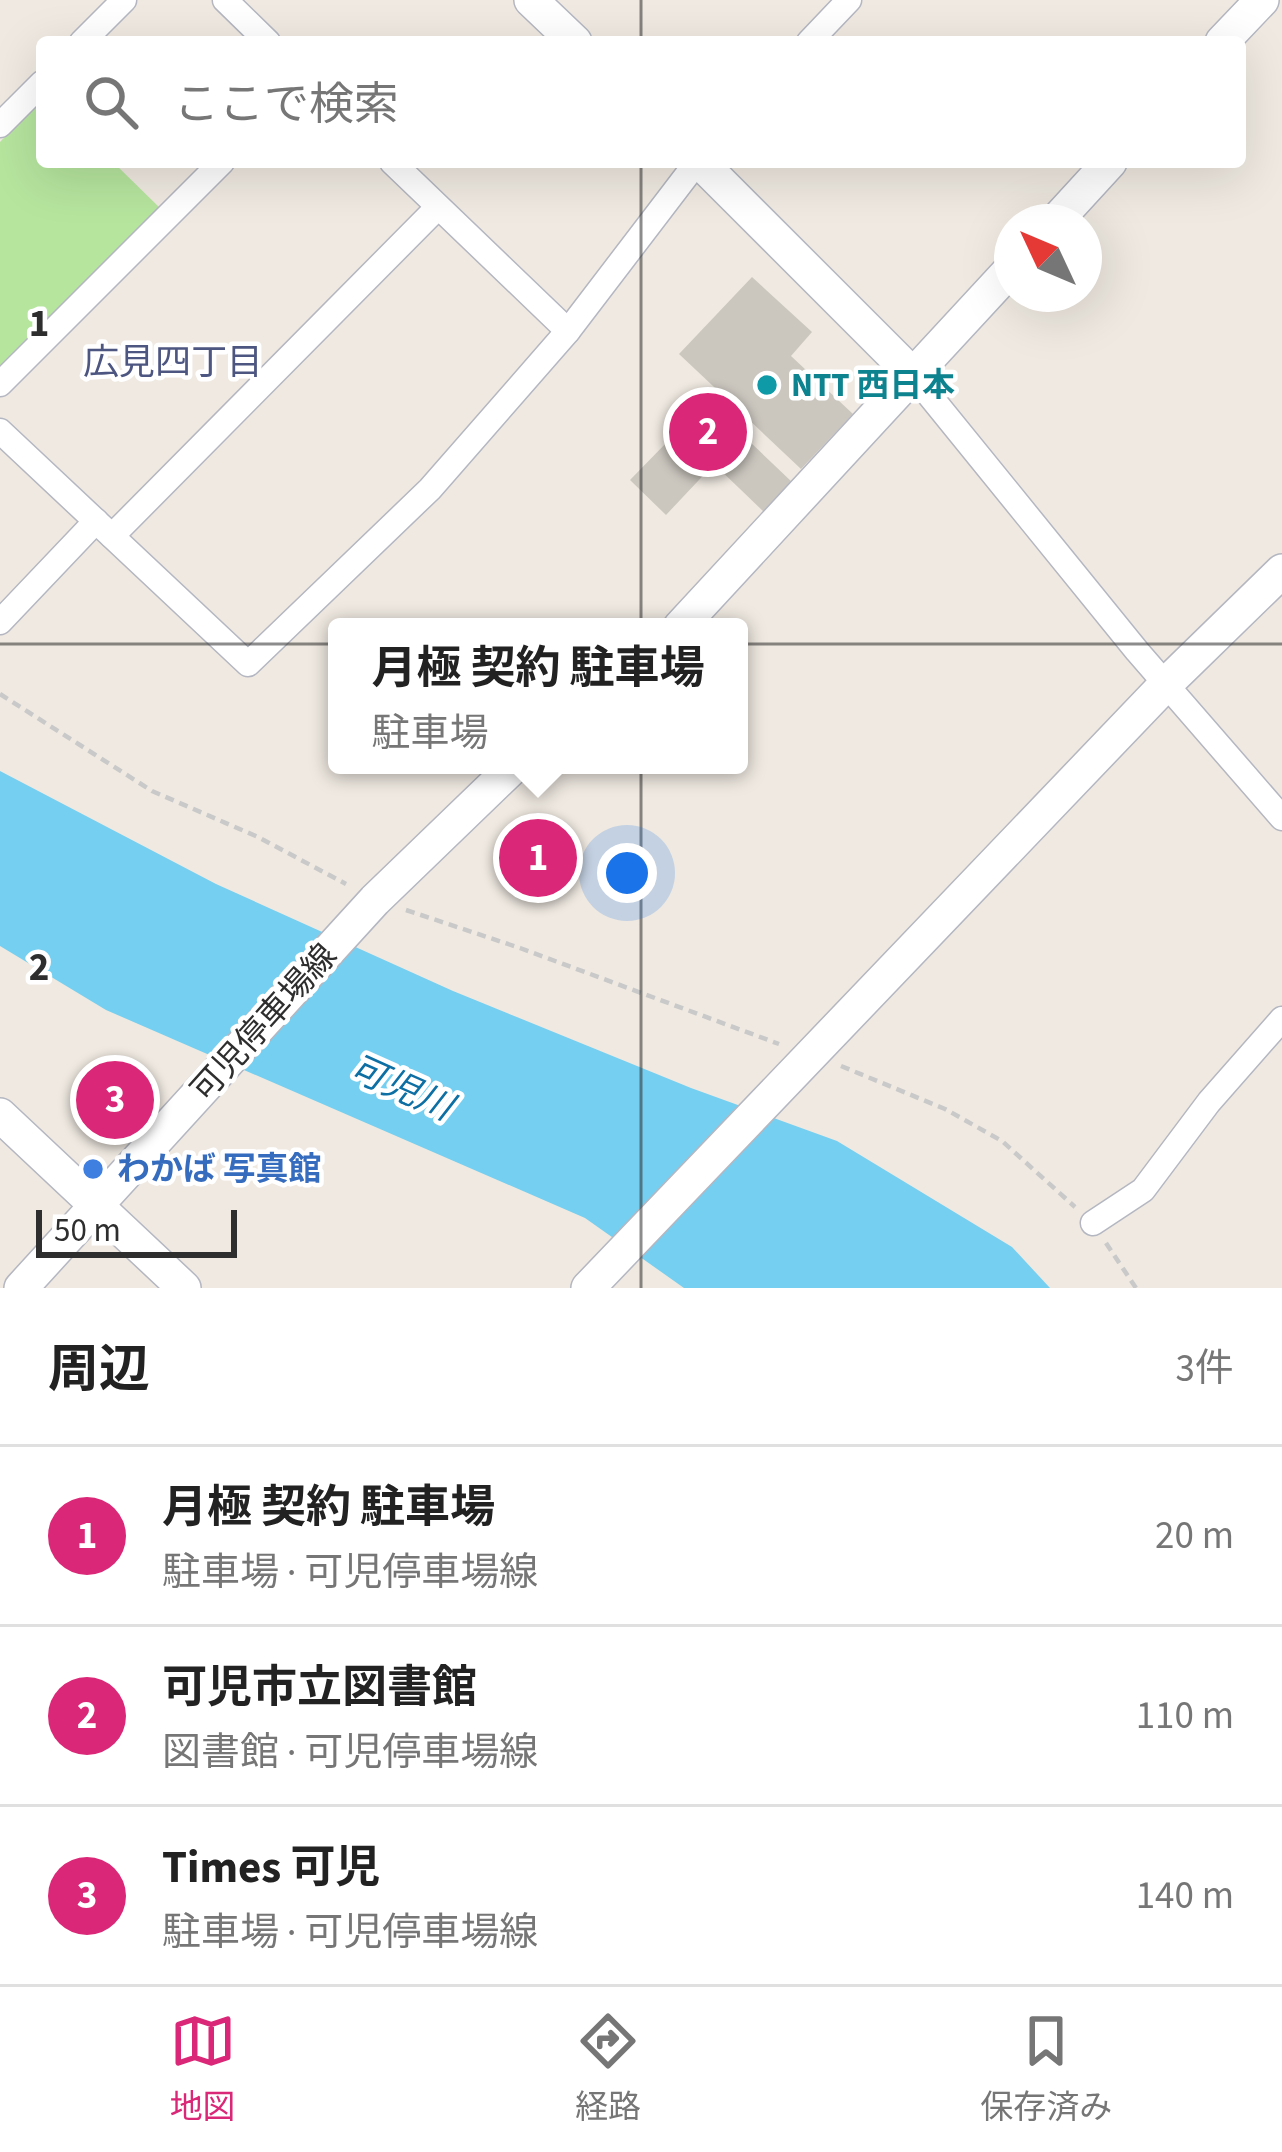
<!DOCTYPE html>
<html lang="ja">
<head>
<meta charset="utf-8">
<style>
	:root { --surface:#fff; --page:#f6f6f6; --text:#222; --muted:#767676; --line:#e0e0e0; --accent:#db2777 }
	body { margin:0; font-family:"Source Sans 3","Noto Sans JP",sans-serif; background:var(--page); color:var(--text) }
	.compass { position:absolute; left:994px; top:204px; width:108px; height:108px; border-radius:50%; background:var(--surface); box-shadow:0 12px 48px #0002; rotate:314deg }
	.scale { position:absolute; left:36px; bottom:30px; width:201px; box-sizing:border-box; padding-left:12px; border:6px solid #2e2e2e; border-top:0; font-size:33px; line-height:42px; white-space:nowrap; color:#2e2e2e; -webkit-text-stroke:9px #fff; paint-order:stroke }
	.you { position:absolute; left:627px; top:873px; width:42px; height:42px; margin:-30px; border:9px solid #fff; border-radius:50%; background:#1a73e8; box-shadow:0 0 0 18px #1a73e833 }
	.badge { display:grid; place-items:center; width:78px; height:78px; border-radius:50%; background:var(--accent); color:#fff; font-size:39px; font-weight:700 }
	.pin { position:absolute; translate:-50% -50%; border:6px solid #fff; box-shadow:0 3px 12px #0006 }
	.popup { position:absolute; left:328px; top:618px; width:420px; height:156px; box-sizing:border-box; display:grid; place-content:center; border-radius:12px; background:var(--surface); filter:drop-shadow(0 3px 9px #0005); font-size:39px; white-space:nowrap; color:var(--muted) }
	.popup b { font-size:45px; color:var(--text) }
	.popup::after { content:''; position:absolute; left:50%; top:100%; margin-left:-24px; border:24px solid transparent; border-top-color:var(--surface) }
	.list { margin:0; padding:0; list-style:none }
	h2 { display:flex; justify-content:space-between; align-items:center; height:156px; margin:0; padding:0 48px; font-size:51px }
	h2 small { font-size:39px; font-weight:400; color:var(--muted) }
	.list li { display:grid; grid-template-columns:78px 1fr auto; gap:36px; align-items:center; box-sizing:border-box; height:180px; padding:0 48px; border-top:3px solid var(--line) }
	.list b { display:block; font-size:45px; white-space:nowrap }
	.list p { margin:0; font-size:39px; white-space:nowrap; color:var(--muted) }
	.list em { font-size:39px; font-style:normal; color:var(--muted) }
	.icon { flex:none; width:66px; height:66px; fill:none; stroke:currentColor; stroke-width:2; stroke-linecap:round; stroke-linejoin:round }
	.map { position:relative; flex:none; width:1282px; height:1288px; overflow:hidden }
	.search { position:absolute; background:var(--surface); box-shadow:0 12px 48px #0002; left:36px; right:36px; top:36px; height:132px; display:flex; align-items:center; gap:30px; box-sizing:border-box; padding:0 42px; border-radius:12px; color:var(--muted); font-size:45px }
	.sheet { height:696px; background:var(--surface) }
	nav { display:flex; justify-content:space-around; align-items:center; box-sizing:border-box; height:168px; border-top:3px solid var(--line); background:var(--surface); font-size:33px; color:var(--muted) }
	nav a { display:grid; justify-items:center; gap:6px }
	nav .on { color:var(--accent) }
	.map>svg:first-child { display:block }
	.green { fill:#b6e59e }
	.water { fill:#75cff0 }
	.building { fill:#cbc7bf }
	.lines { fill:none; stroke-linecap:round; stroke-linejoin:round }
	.street-casing { stroke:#b4b7c1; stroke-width:27 }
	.secondary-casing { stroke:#b4b7c1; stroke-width:36 }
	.path { stroke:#c9c9c9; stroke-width:4.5; stroke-dasharray:9 6; stroke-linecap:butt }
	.street { stroke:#fff; stroke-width:24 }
	.secondary { stroke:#fff; stroke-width:33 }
	.grid { fill:none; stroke:#2e2e2e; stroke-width:3; stroke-opacity:0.55 }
	.culture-dot { fill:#0f9aa8; stroke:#fff; stroke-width:4.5 }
	.shop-dot { fill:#3f7fe0; stroke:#fff; stroke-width:4.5 }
	.labels { text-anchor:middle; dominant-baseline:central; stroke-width:9; stroke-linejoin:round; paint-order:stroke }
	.culture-label { font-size:33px; font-weight:bold; fill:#0d838f; stroke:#fff; text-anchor:start }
	.street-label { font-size:33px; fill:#2e2e2e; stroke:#fff }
	.shop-label { font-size:33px; font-weight:bold; fill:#366cbe; stroke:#fff; text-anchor:start }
	.neighbourhood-label { font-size:36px; fill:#4d5680; stroke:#fff }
	.water-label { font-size:36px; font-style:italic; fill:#0d6fa3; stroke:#fff }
	.grid-label { font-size:39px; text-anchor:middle; font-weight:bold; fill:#2e2e2e; stroke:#fff; stroke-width:9; stroke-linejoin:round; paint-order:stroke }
</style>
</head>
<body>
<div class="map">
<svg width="1282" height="1288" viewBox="0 0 1282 1288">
	<rect width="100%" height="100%" fill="#efe9e1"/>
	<path class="green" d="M42,98V162H113L162,210L0,370V142Z"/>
	<path class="water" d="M0,771L216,884L453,991L691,1088L837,1141L1012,1247L1050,1288H684L585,1218L106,1010L0,946Z"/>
	<g class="building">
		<path d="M752,277L812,332L791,356L853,414L801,469L679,354Z"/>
		<path d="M707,401L793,483L765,513L714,464L666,515L630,480Z"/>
	</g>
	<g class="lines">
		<g class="street-casing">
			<g id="street">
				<path d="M225,0L268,42"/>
				<path d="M82,42L124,0"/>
				<path d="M809,42L849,0"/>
				<path d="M0,125L42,83"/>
				<path d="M392,162L568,331"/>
				<path d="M913,375L1137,651L1282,818"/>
				<path d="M0,384L222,162"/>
				<path d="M0,431L248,664L430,489L568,331L697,162"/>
				<path d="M112,536L438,207"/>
				<path d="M0,622L96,521"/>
				<path d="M1093,1223L1143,1190L1209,1102L1282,1019"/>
			</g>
		</g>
		<g class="secondary-casing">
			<g id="secondary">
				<path d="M531,0L575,42"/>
				<path d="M1222,42L1262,0"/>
				<path d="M700,162L913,375"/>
				<path d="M1055,222L1110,162"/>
				<path d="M680,627L1012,268"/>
				<path d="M0,1115L184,1288"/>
				<path d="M21,1288L375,900L515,765"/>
				<path d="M588,1288L1167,683L1282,571"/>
			</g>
		</g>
		<g class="path">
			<path d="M0,694L152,791L258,837L346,884"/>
			<path d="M406,910L520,948L779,1044"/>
			<path d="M841,1066L945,1109L1002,1141L1075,1207"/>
			<path d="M1106,1243L1136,1288"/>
		</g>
		<use href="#street" class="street"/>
		<use href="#secondary" class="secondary"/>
	</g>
	<path class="grid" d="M641,0V42M641,162V1288M0,644H1282"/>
	<circle class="culture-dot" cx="767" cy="385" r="12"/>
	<circle class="shop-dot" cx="93" cy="1169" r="12"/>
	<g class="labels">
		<g class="culture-label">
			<text x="791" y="385">NTT 西日本</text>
		</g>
		<g class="street-label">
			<text transform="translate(264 1023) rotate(-48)">可児停車場線</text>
		</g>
		<g class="shop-label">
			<text x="117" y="1169">わかば 写真館</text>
		</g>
		<g class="neighbourhood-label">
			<text x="173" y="362">広見四丁目</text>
		</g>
		<g class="water-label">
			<text transform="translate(401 1088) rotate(24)">可児川</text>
		</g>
	</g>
	<g class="grid-label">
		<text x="39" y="336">1</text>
		<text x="39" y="980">2</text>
	</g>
</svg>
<svg class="compass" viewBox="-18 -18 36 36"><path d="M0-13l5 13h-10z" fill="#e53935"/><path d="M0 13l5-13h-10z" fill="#767676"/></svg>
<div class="scale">50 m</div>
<div class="you"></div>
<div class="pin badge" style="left:538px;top:858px">1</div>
<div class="popup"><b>月極 契約 駐車場</b>駐車場</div>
<div class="pin badge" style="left:708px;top:432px">2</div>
<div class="pin badge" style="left:115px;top:1100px">3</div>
<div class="search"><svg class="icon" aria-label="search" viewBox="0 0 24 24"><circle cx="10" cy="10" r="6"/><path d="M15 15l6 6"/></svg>ここで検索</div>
</div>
<section class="sheet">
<h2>周辺<small>3件</small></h2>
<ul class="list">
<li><span class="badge">1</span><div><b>月極 契約 駐車場</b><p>駐車場 · 可児停車場線</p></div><em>20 m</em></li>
<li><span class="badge">2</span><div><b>可児市立図書館</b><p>図書館 · 可児停車場線</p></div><em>110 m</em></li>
<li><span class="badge">3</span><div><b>Times 可児</b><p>駐車場 · 可児停車場線</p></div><em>140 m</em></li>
</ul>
</section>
<nav>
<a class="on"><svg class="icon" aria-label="map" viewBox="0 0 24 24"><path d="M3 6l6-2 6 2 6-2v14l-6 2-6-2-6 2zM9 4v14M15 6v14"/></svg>地図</a>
<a><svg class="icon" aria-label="directions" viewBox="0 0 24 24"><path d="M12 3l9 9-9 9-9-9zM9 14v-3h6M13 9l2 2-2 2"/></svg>経路</a>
<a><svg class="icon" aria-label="saved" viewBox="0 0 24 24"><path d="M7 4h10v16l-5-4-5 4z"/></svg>保存済み</a>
</nav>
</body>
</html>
